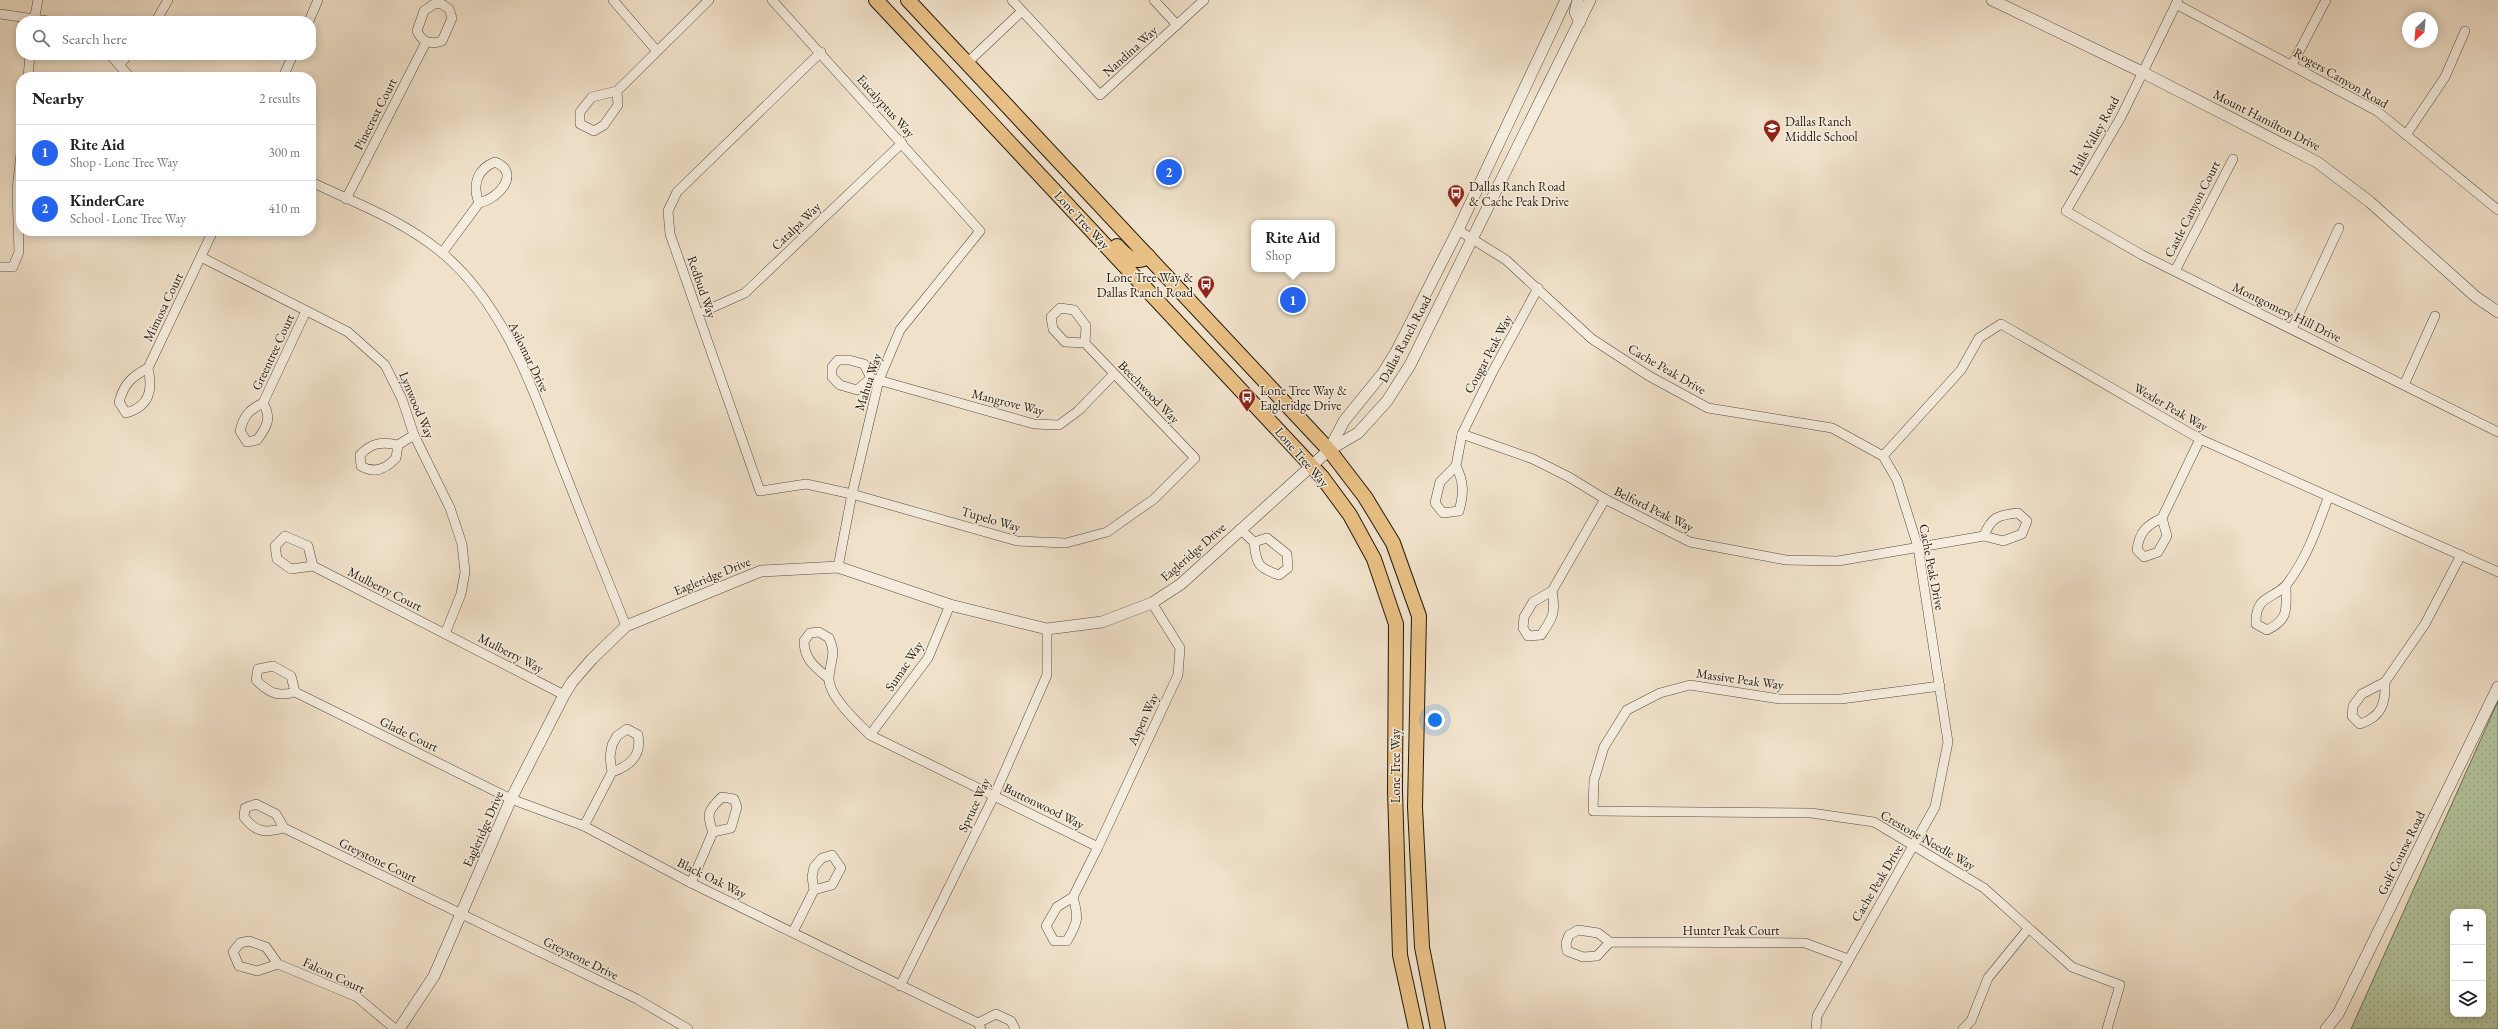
<!DOCTYPE html>
<html lang="en">
<head>
<meta charset="utf-8">
<style>
	:root { --surface:#fff; --page:#f6f6f6; --text:#222; --muted:#767676; --line:#e0e0e0; --accent:#2563eb }
	body { margin:0; font-family:"EB Garamond",serif; background:var(--page); color:var(--text) }
	.controls { position:absolute; right:12px; bottom:12px; display:grid; overflow:hidden; border-radius:8px; box-shadow:0 2px 10px #0003 }
	.controls button { width:36px; height:36px; display:grid; place-items:center; padding:0; border:0; border-bottom:1px solid var(--line); background:var(--surface); color:var(--text); font:20px sans-serif }
	.compass { position:absolute; left:2402px; top:12px; width:36px; height:36px; border-radius:50%; background:var(--surface); box-shadow:0 2px 10px #0003; rotate:206deg }
	.you { position:absolute; left:1435px; top:720px; width:14px; height:14px; margin:-10px; border:3px solid #fff; border-radius:50%; background:#1a73e8; box-shadow:0 0 0 6px #1a73e833 }
	.badge { display:grid; place-items:center; width:26px; height:26px; border-radius:50%; background:var(--accent); color:#fff; font-size:13px; font-weight:700 }
	.pin { position:absolute; translate:-50% -50%; border:2px solid #fff; box-shadow:0 1px 4px #0006 }
	.popup { position:absolute; left:1251px; top:220px; width:84px; height:52px; box-sizing:border-box; display:grid; place-content:center; border-radius:8px; background:var(--surface); filter:drop-shadow(0 1px 3px #0005); font-size:13px; white-space:nowrap; color:var(--muted) }
	.popup b { font-size:15px; color:var(--text) }
	.popup::after { content:''; position:absolute; left:50%; top:100%; margin-left:-8px; border:8px solid transparent; border-top-color:var(--surface) }
	.list { margin:0; padding:0; list-style:none }
	h2 { display:flex; justify-content:space-between; align-items:center; height:52px; margin:0; padding:0 16px; font-size:17px }
	h2 small { font-size:13px; font-weight:400; color:var(--muted) }
	.list li { display:grid; grid-template-columns:26px 1fr auto; gap:12px; align-items:center; box-sizing:border-box; height:56px; padding:0 16px; border-top:1px solid var(--line) }
	.list b { display:block; font-size:15px; white-space:nowrap }
	.list p { margin:0; font-size:13px; white-space:nowrap; color:var(--muted) }
	.list em { font-size:13px; font-style:normal; color:var(--muted) }
	.icon { flex:none; width:22px; height:22px; fill:none; stroke:currentColor; stroke-width:2; stroke-linecap:round; stroke-linejoin:round }
	.map { position:relative; flex:none; width:2498px; height:1029px; overflow:hidden }
	.search { position:absolute; background:var(--surface); box-shadow:0 2px 10px #0003; left:16px; top:16px; width:300px; height:44px; display:flex; align-items:center; gap:10px; box-sizing:border-box; padding:0 14px; border-radius:16px; color:var(--muted); font-size:15px }
	.panel { position:absolute; background:var(--surface); box-shadow:0 2px 10px #0003; left:16px; top:72px; width:300px; height:164px; border-radius:16px }
	.map>svg:first-child { display:block }
	.grass { fill:url(#grass-dots); stroke:#6a6e54; fill-rule:evenodd }
	.lines { fill:none; stroke-linecap:round; stroke-linejoin:round }
	.minor-casing { stroke:#564b3c; stroke-width:10 }
	.tertiary-casing { stroke:#564b3c; stroke-width:12 }
	.primary-casing { stroke:#22190d; stroke-width:16 }
	.minor { stroke:#f5ecdd; stroke-width:9 }
	.tertiary { stroke:#f5ecdd; stroke-width:11 }
	.primary { stroke:#e8c085; stroke-width:14 }
	.labels { text-anchor:middle; dominant-baseline:central; stroke-width:3; stroke-linejoin:round; paint-order:stroke }
	.street-label { font-size:13px; fill:#22190d; stroke:#f5ecdd }
	.poi-label { font-size:13px; fill:#22190d; stroke:#f5ecdd; text-anchor:start }
</style>
</head>
<body>
<div class="map">
<svg width="2498" height="1029" viewBox="0 0 2498 1029">
	<defs>
		<pattern id="grass-dots" width="8" height="8" patternUnits="userSpaceOnUse"><rect width="8" height="8" fill="#b3c49c"/><path d="M2 2h.1M6 6h.1" fill="none" stroke="#9aa885" stroke-width="1.8" stroke-linecap="round"/></pattern>
	</defs>
	<rect width="100%" height="100%" fill="#f0e1ca"/>
	<filter id="stains"><feTurbulence type="fractalNoise" baseFrequency=".005" numOctaves="4"/><feColorMatrix values="0 0 0 0 .2 0 0 0 0 .09 0 0 0 0 .02 0 0 0 .5 -.17"/></filter>
	<radialGradient id="worn" r=".72"><stop offset=".6" stop-color="#630" stop-opacity="0"/><stop offset="1" stop-color="#630" stop-opacity=".3"/></radialGradient>
	<path class="grass" d="M2498,701V1029H2351ZM2453,912H2483V1014H2453Z"/>
	<g class="lines">
		<g class="minor-casing">
			<g id="minor">
				<path d="M613,0L656,50"/>
				<path d="M772,0L980,231L900,330L879,380L852,494L838,567"/>
				<path d="M1012,0L1100,95L1204,0"/>
				<path d="M1154,0L1177,25"/>
				<path d="M2178,0L2121,117L2066,211L2142,255L2498,432"/>
				<path d="M434,4H442L449,9L452,18L442,41C431,45 422,42 417,31L424,11Z"/>
				<path d="M2176,4L2377,111L2498,210"/>
				<path d="M0,14L48,21"/>
				<path d="M34,21L38,0"/>
				<path d="M156,21L168,0"/>
				<path d="M309,21L318,0"/>
				<path d="M821,52L677,192L668,211L670,234L760,491L806,484L852,494L1017,541L1066,543L1107,532L1154,499L1195,458L1085,343L1065,342L1053,329L1051,317L1060,308L1074,310L1086,326L1085,343"/>
				<path d="M110,55L130,77"/>
				<path d="M967,63L1021,12"/>
				<path d="M120,64L128,55"/>
				<path d="M2292,65L2326,0"/>
				<path d="M28,77L30,55"/>
				<path d="M283,77L293,55"/>
				<path d="M617,91L618,105L604,125L594,131L580,124V112L592,97L617,91L709,0"/>
				<path d="M2406,135L2445,77L2465,31"/>
				<path d="M495,162C522,173 498,199 479,203C472,185 477,169 495,162Z"/>
				<path d="M311,182C356,203 402,220 441,252C505,305 533,390 562,465C583,519 604,572 626,626"/>
				<path d="M346,199L426,42"/>
				<path d="M1458,230L1506,260L1592,339L1649,376L1708,408L1832,428L1883,456L1897,480L1918,547L1948,742L1935,807L1817,1016L1816,1029"/>
				<path d="M442,253L479,203"/>
				<path d="M201,257L348,332L385,365L402,399L414,435L450,508L462,544L465,572L461,594L445,634"/>
				<path d="M0,267H13L19,252L17,190L21,153"/>
				<path d="M2175,271L2233,159"/>
				<path d="M698,314L745,293L902,143"/>
				<path d="M2292,329L2339,228"/>
				<path d="M148,368C153,390 150,406 126,413L119,402C124,384 131,377 148,368L213,231"/>
				<path d="M871,378L857,390L840,385L832,377V367L838,360H849L864,364L871,378L1034,424L1059,425L1078,411L1114,374"/>
				<path d="M2404,385L2435,316"/>
				<path d="M263,403C272,418 267,427 257,440L247,442L240,431C244,415 249,410 263,403L306,311"/>
				<path d="M1462,434L1533,459L1569,477L1605,499L1690,542L1786,560L1838,561L1984,536L2003,541L2022,534L2027,521L2018,513C1998,515 1991,517 1984,536"/>
				<path d="M398,445L396,458C386,469 374,474 361,466L360,455C371,443 382,441 398,445L414,435"/>
				<path d="M1883,456L1961,370L1979,338L2001,324L2200,439L2498,572"/>
				<path d="M1456,466C1464,482 1464,493 1459,511L1443,513L1435,503L1440,482L1456,466L1462,434L1492,373L1538,288"/>
				<path d="M2162,518C2147,525 2139,532 2137,550L2144,557L2158,552L2167,536L2162,518L2200,439"/>
				<path d="M1240,529L1254,542C1256,564 1258,568 1279,575L1288,568L1287,554L1267,538L1254,542"/>
				<path d="M313,566L308,546L285,536L275,546L277,559L291,569L313,566L564,695"/>
				<path d="M2286,585C2286,608 2290,619 2267,630L2256,624C2255,594 2274,600 2287,584C2307,558 2317,528 2328,498"/>
				<path d="M1552,591C1556,612 1553,618 1541,635L1528,636L1523,628L1524,617L1533,602L1552,591L1605,499"/>
				<path d="M828,678C815,667 804,659 804,641L810,633L819,632L829,638C837,656 830,660 829,677C827,695 858,723 870,735L1098,847"/>
				<path d="M2385,682C2386,704 2381,717 2360,724L2352,716L2353,706L2362,694L2385,682L2425,624L2461,555"/>
				<path d="M1940,686L1841,699H1780L1690,685L1660,693L1627,710L1604,747L1594,780L1593,811L1811,813L1874,822L1984,888L2072,967L2120,985L2107,1029"/>
				<path d="M295,692L291,676L273,666L258,669L256,680C269,693 277,697 295,692L511,799L584,826L691,883L978,1023L981,1029"/>
				<path d="M870,735L928,658L950,605"/>
				<path d="M584,826L612,772L610,757L612,745L617,736L627,729L638,735C642,756 630,766 612,772"/>
				<path d="M284,828C266,833 256,833 244,817L245,808L256,804L276,814L284,828L637,999L688,1029"/>
				<path d="M691,883L713,832C706,814 708,810 722,797L734,799L737,807L731,828L713,832"/>
				<path d="M1073,897C1079,918 1078,922 1067,941H1054L1046,926L1057,907L1073,897L1098,847L1178,675L1180,648L1152,603"/>
				<path d="M793,932L814,890L812,877L814,867L822,858L832,855L841,868L832,885L814,890"/>
				<path d="M1610,942L1597,956L1583,957L1567,951L1566,943L1569,935L1578,930L1598,933L1610,942L1805,943L1848,959"/>
				<path d="M278,964L257,971L239,966L233,952L240,943L249,941L266,947L278,964L357,997L395,1029"/>
				<path d="M900,986L994,796L1047,675V629"/>
				<path d="M978,1023L996,1014L1011,1021L1015,1029"/>
				<path d="M1963,1029L1971,1021L1988,978L2028,929"/>
			</g>
		</g>
		<g class="tertiary-casing">
			<g id="tertiary">
				<path d="M1578,0L1575,12L1580,22"/>
				<path d="M1992,0L2142,72L2317,162L2370,202L2476,297L2498,312"/>
				<path d="M1329,450L1344,421L1383,373L1396,352L1458,230L1566,0"/>
				<path d="M399,1029L434,976L511,799L564,695L572,682L592,659L626,626L761,571L838,567L950,605L1047,629L1102,622L1152,603L1181,584L1329,450L1358,433L1387,401L1410,365L1590,0"/>
				<path d="M2326,1029L2338,1014L2498,687"/>
			</g>
		</g>
		<g class="primary-casing">
			<g id="primary">
				<path d="M876,0L1322,477L1350,515L1374,559L1396,624L1395,791L1400,955L1416,1029"/>
				<path d="M908,0L1329,450L1365,497L1393,543L1419,616L1415,807L1422,947L1438,1029"/>
				<path d="M1117,246C1125,255 1136,266 1148,256"/>
			</g>
		</g>
		<use href="#minor" class="minor"/>
		<use href="#tertiary" class="tertiary"/>
		<use href="#primary" class="primary"/>
	</g>
	<defs>
		<g id="school-pin" transform="scale(0.9)"><path d="M0 17L-7.5 6A9.5 9.5 0 1 1 7.5 6Z" fill="#8f2418" stroke="#f5ecdd"/><path d="M0-5L7-2L0 1L-7-2ZM-4 1L0 2.5L4 1V4Q0 6-4 4Z" fill="#fff"/></g>
		<g id="bus-pin" transform="scale(0.9)"><path d="M0 17L-7.5 6A9.5 9.5 0 1 1 7.5 6Z" fill="#8f2418" stroke="#f5ecdd"/><path d="M-5-6H5V4H4V6H2V4H-2V6H-4V4H-5ZM-3.5-4V0h7V-4ZM-3.5 1.2v1.5H-2V1.2ZM2 1.2v1.5H3.5V1.2Z" fill="#fff"/></g>
	</defs>
	<g fill-rule="evenodd">
		<use href="#school-pin" x="1772" y="128"/>
		<use href="#bus-pin" x="1456" y="193"/>
		<use href="#bus-pin" x="1206" y="284"/>
		<use href="#bus-pin" x="1247" y="397"/>
	</g>
	<g class="labels">
		<g class="street-label">
			<text transform="translate(1130 51) rotate(-42)">Nandina Way</text>
			<text transform="translate(2341 78) rotate(30)">Rogers Canyon Road</text>
			<text transform="translate(886 106) rotate(48)">Eucalyptus Way</text>
			<text transform="translate(375 114) rotate(-63)">Pinecrest Court</text>
			<text transform="translate(2267 120) rotate(27)">Mount Hamilton Drive</text>
			<text transform="translate(2094 136) rotate(-61)">Halls Valley Road</text>
			<text transform="translate(2192 209) rotate(-63)">Castle Canyon Court</text>
			<text transform="translate(1082 220) rotate(47)">Lone Tree Way</text>
			<text transform="translate(796 226) rotate(-44)">Catalpa Way</text>
			<text transform="translate(702 287) rotate(71)">Redbud Way</text>
			<text transform="translate(163 307) rotate(-64)">Mimosa Court</text>
			<text transform="translate(2287 312) rotate(26)">Montgomery Hill Drive</text>
			<text transform="translate(1405 339) rotate(-62)">Dallas Ranch Road</text>
			<text transform="translate(273 352) rotate(-65)">Greentree Court</text>
			<text transform="translate(1488 354) rotate(-62)">Cougar Peak Way</text>
			<text transform="translate(529 357) rotate(64)">Asilomar Drive</text>
			<text transform="translate(1667 369) rotate(30)">Cache Peak Drive</text>
			<text transform="translate(868 382) rotate(-72)">Mahua Way</text>
			<text transform="translate(1149 392) rotate(46)">Beechwood Way</text>
			<text transform="translate(1008 402) rotate(14)">Mangrove Way</text>
			<text transform="translate(417 405) rotate(67)">Lynwood Way</text>
			<text transform="translate(2171 407) rotate(30)">Wexler Peak Way</text>
			<text transform="translate(1302 457) rotate(49)">Lone Tree Way</text>
			<text transform="translate(1654 509) rotate(26)">Belford Peak Way</text>
			<text transform="translate(991 519) rotate(16)">Tupelo Way</text>
			<text transform="translate(1193 552) rotate(-41)">Eagleridge Drive</text>
			<text transform="translate(1932 567) rotate(79)">Cache Peak Drive</text>
			<text transform="translate(712 576) rotate(-22)">Eagleridge Drive</text>
			<text transform="translate(385 589) rotate(27)">Mulberry Court</text>
			<text transform="translate(511 653) rotate(27)">Mulberry Way</text>
			<text transform="translate(904 666) rotate(-56)">Sumac Way</text>
			<text transform="translate(1740 679) rotate(8)">Massive Peak Way</text>
			<text transform="translate(1143 719) rotate(-65)">Aspen Way</text>
			<text transform="translate(409 734) rotate(26)">Glade Court</text>
			<text transform="translate(1395 766) rotate(-90)">Lone Tree Way</text>
			<text transform="translate(974 805) rotate(-65)">Spruce Way</text>
			<text transform="translate(1044 806) rotate(26)">Buttonwood Way</text>
			<text transform="translate(483 829) rotate(-66)">Eagleridge Drive</text>
			<text transform="translate(1928 840) rotate(30)">Crestone Needle Way</text>
			<text transform="translate(2401 853) rotate(-64)">Golf Course Road</text>
			<text transform="translate(378 860) rotate(26)">Greystone Court</text>
			<text transform="translate(712 878) rotate(26)">Black Oak Way</text>
			<text transform="translate(1877 883) rotate(-59)">Cache Peak Drive</text>
			<text x="1731" y="930">Hunter Peak Court</text>
			<text transform="translate(581 958) rotate(26)">Greystone Drive</text>
			<text transform="translate(334 975) rotate(25)">Falcon Court</text>
		</g>
		<g class="poi-label">
			<text x="1785" y="121">Dallas Ranch<tspan x="1785" dy="15">Middle School</tspan></text>
			<text x="1469" y="186">Dallas Ranch Road<tspan x="1469" dy="15">&amp; Cache Peak Drive</tspan></text>
			<text x="1193" y="277" text-anchor="end">Lone Tree Way &amp;<tspan x="1193" dy="15">Dallas Ranch Road</tspan></text>
			<text x="1260" y="390">Lone Tree Way &amp;<tspan x="1260" dy="15">Eagleridge Drive</tspan></text>
		</g>
	</g>
	<rect width="100%" height="100%" filter="url(#stains)"/>
	<rect width="100%" height="100%" fill="url(#worn)"/>
</svg>
<div class="controls">
<button>+</button>
<button>−</button>
<button><svg class="icon" aria-label="layers" viewBox="0 0 24 24"><path d="M12 4l9 5-9 5-9-5zM3 14l9 5 9-5"/></svg></button>
</div>
<svg class="compass" viewBox="-18 -18 36 36"><path d="M0-13l5 13h-10z" fill="#e53935"/><path d="M0 13l5-13h-10z" fill="#767676"/></svg>
<div class="you"></div>
<div class="pin badge" style="left:1293px;top:300px">1</div>
<div class="popup"><b>Rite Aid</b>Shop</div>
<div class="pin badge" style="left:1169px;top:172px">2</div>
<div class="search"><svg class="icon" aria-label="search" viewBox="0 0 24 24"><circle cx="10" cy="10" r="6"/><path d="M15 15l6 6"/></svg>Search here</div>
<section class="panel">
<h2>Nearby<small>2 results</small></h2>
<ul class="list">
<li><span class="badge">1</span><div><b>Rite Aid</b><p>Shop · Lone Tree Way</p></div><em>300 m</em></li>
<li><span class="badge">2</span><div><b>KinderCare</b><p>School · Lone Tree Way</p></div><em>410 m</em></li>
</ul>
</section>
</div>
</body>
</html>
